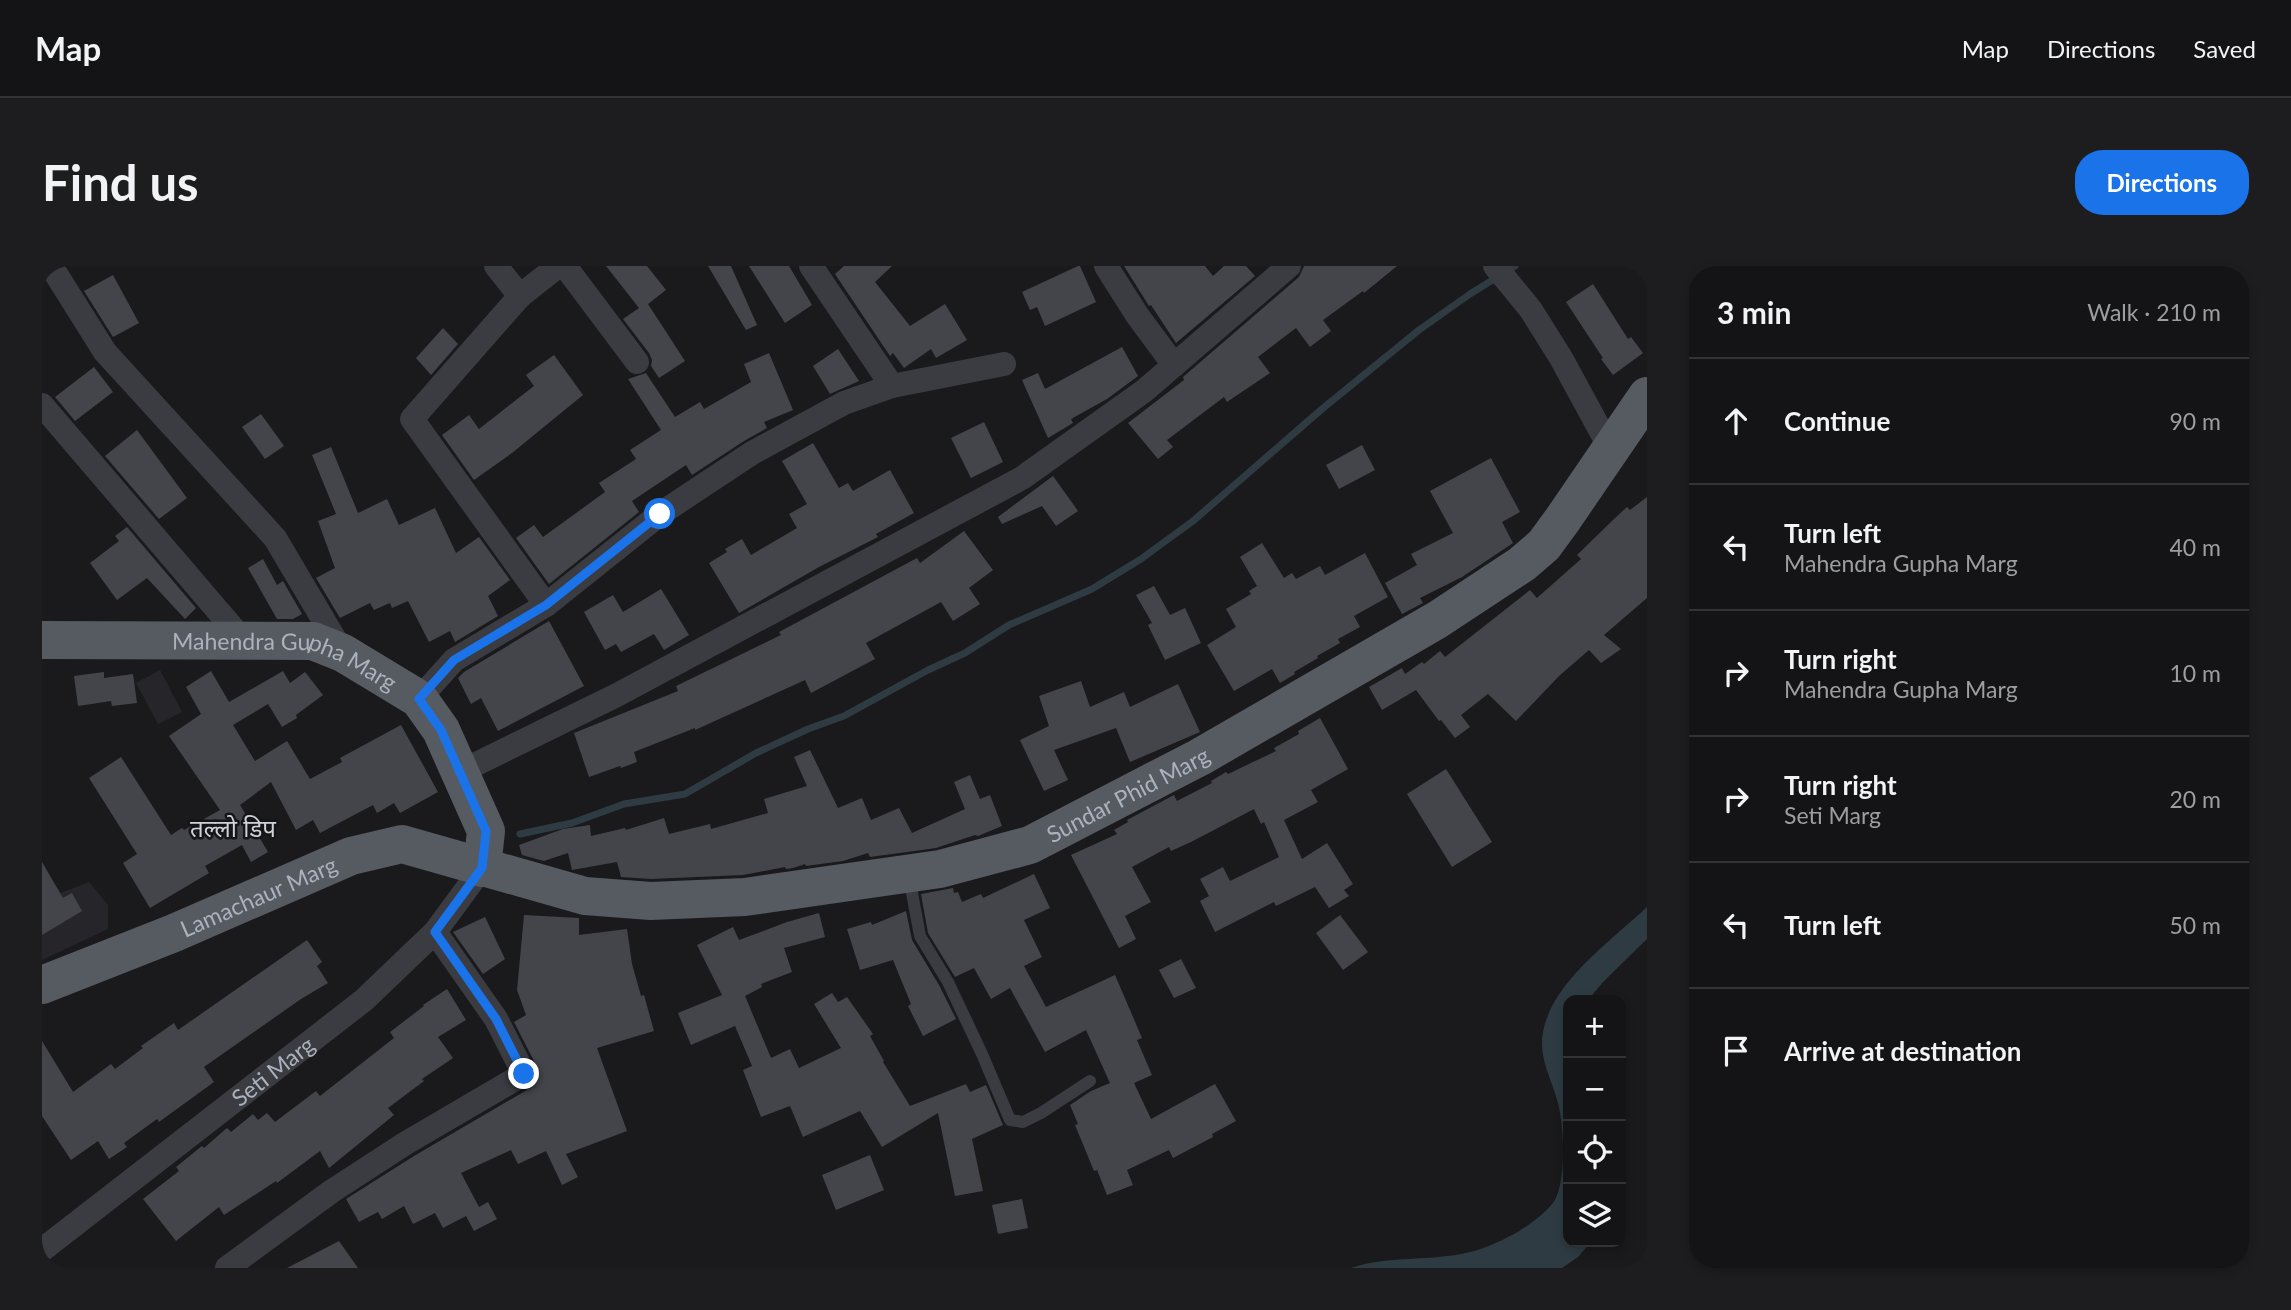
<!DOCTYPE html>
<html lang="en">
<head>
<meta charset="utf-8">
<style>
	:root { --surface:#141416; --page:#1d1d1f; --text:#f1f3f6; --muted:#9d9ea1; --line:#333335; --accent:#1a73e8 }
	body { margin:0; font-family:Lato,"Noto Sans Devanagari",sans-serif; background:var(--page); color:var(--text) }
	.controls { position:absolute; right:21px; bottom:21px; display:grid; overflow:hidden; border-radius:14px; box-shadow:0 4px 10px #0003 }
	.controls button { width:63px; height:63px; display:grid; place-items:center; padding:0; border:0; border-bottom:2px solid var(--line); background:var(--surface); color:var(--text); font:35px sans-serif }
	.stop { position:absolute; width:21px; height:21px; margin:-16px; border:5px solid #1a73e8; border-radius:50%; background:#fff }
	.stop.end { background:#1a73e8; border-color:#fff; box-shadow:0 2px 7px #0008 }
	.list { margin:0; padding:0; list-style:none }
	h2 { display:flex; justify-content:space-between; align-items:center; height:91px; margin:0; padding:0 28px; font-size:30px }
	h2 small { font-size:23px; font-weight:400; color:var(--muted) }
	.list li { display:grid; grid-template-columns:46px 1fr auto; gap:21px; align-items:center; box-sizing:border-box; height:126px; padding:0 28px; border-top:2px solid var(--line) }
	.list b { display:block; font-size:26px; white-space:nowrap }
	.list p { margin:0; font-size:23px; white-space:nowrap; color:var(--muted) }
	.list em { font-size:23px; font-style:normal; color:var(--muted) }
	.icon { flex:none; width:38px; height:38px; fill:none; stroke:currentColor; stroke-width:2; stroke-linecap:round; stroke-linejoin:round }
	.map { position:relative; flex:none; width:1605px; height:1002px; overflow:hidden; border-radius:28px }
	header { display:flex; align-items:center; gap:42px; box-sizing:border-box; height:98px; padding:0 35px; background:var(--surface); border-bottom:2px solid var(--line) }
	header strong { font-size:33px }
	nav { display:flex; gap:38px; margin-inline-start:auto; font-size:24px }
	.intro { display:flex; align-items:center; justify-content:space-between; box-sizing:border-box; height:168px; padding:0 42px }
	h1 { margin:0; font-size:49px }
	.button { padding:18px 32px; border-radius:28px; background:var(--accent); color:#fff; font-size:24px; font-weight:700 }
	main { display:flex; gap:42px; padding:0 42px }
	aside { flex:1; background:var(--surface); border-radius:28px; box-shadow:0 4px 10px #0003 }
	.map>svg:first-child { display:block }
	.built { fill:#26262a }
	.water { fill:#2e3b42 }
	.lines { fill:none; stroke-linecap:round; stroke-linejoin:round }
	.stream { stroke:#2e3b42; stroke-width:7 }
	.building { fill:#44454a }
	.service { stroke:#3a3c42; stroke-width:12 }
	.minor { stroke:#3a3c42; stroke-width:24 }
	.primary { stroke:#565a61; stroke-width:38 }
	.route { stroke:#1a73e8; stroke-width:9 }
	.labels { text-anchor:middle; dominant-baseline:central; stroke-width:5; stroke-linejoin:round; paint-order:stroke }
	.street-label { font-size:23px; fill:#abb2bd; stroke:#151518 }
	.neighbourhood-label { font-size:24px; fill:#cdd1d9; stroke:#151518 }
</style>
</head>
<body>
<header>
<strong>Map</strong>
<nav><a>Map</a><a>Directions</a><a>Saved</a></nav>
</header>
<div class="intro"><h1>Find us</h1><a class="button">Directions</a></div>
<main>
<div class="map">
<svg width="1605" height="1002" viewBox="0 0 1605 1002">
	<rect width="100%" height="100%" fill="#1a1a1d"/>
	<g class="built">
		<path d="M118,404L140,446L116,458L94,417Z"/>
		<path d="M47,616L66,639V663L0,694V634Z"/>
	</g>
	<path class="water" d="M1605,641V673L1561,716L1546,734H1526V976H1549L1536,991L1520,1002H1309C1344,990 1383,995 1419,988C1438,985 1457,976 1474,967C1487,959 1501,949 1511,937C1525,918 1522,860 1516,837C1510,813 1496,792 1501,766C1510,716 1570,674 1605,641Z"/>
	<g class="lines">
		<path class="stream" d="M478,568L530,557L582,538L643,528L714,487L766,463L802,450L886,404L923,387L967,359L1050,323L1099,293L1151,255L1280,143L1377,64L1428,28L1473,0"/>
	</g>
	<g class="building">
		<path d="M564,0H605L624,24L606,38L643,95L617,112L609,100L610,94L607,87L581,53L597,42Z"/>
		<path d="M666,0H689L715,59L704,64Z"/>
		<path d="M707,0H747L770,39L743,57Z"/>
		<path d="M802,0H850L833,16L868,60L903,38L925,74L894,92L889,83L862,102L851,87L848,90L793,8Z"/>
		<path d="M1036,0H1038L1054,36L1003,60L995,41L988,44L980,26Z"/>
		<path d="M1082,0H1163L1171,10L1182,0H1204L1213,10L1134,77L1109,39L1107,40Z"/>
		<path d="M1262,0H1355L1322,27L1321,25L1281,54L1289,65L1268,81L1254,62L1216,91L1228,107L1185,136L1182,131L1125,174L1131,181L1116,193L1086,157L1142,114L1141,111L1257,11Z"/>
		<path d="M71,9L97,57L71,71L42,25Z"/>
		<path d="M1551,18L1586,73L1589,71L1601,87L1571,109L1559,93L1561,92L1524,36Z"/>
		<path d="M401,62L416,78L389,109L374,92Z"/>
		<path d="M1080,81L1096,110L1065,133L1029,153L1031,157L1006,172L980,114L996,107L1003,123Z"/>
		<path d="M796,83L817,115L788,128L771,100Z"/>
		<path d="M727,87L751,144L722,156L725,162L702,175L650,209L644,199L590,235L597,246L507,318L474,272L492,259L501,271L563,226L557,217L594,193L588,184L619,164L586,113L604,107L633,151L658,136L662,143L709,116L702,98Z"/>
		<path d="M512,89L541,129L470,187L432,214L400,169L427,149L437,163L492,120L484,109Z"/>
		<path d="M52,101L71,126L33,155L13,131Z"/>
		<path d="M219,148L242,180L223,193L200,161Z"/>
		<path d="M942,156L961,196L929,212L909,172Z"/>
		<path d="M95,164L145,232L117,253L63,190Z"/>
		<path d="M771,177L797,222L806,217L811,225L848,204L872,247L834,268L836,271L777,301L697,347L667,297L685,286L683,283L700,273L709,289L755,262L747,248L765,238L740,195Z"/>
		<path d="M1320,179L1333,204L1297,223L1284,199Z"/>
		<path d="M289,181L316,247L345,233L357,259L393,242L414,287L437,271L468,314L446,330L456,350L413,376L408,365L387,376L366,335L350,342L348,337L332,344L328,337L298,352L274,312L293,302L276,255L294,248L270,189Z"/>
		<path d="M1449,192L1478,246L1460,256L1471,277L1420,311L1378,332L1381,337L1360,348L1343,317L1375,299L1369,288L1411,267L1388,225Z"/>
		<path d="M1011,210L1036,245L1014,260L1000,240L960,258L956,251Z"/>
		<path d="M1605,231V332L1562,369L1579,383L1559,397L1547,384L1517,410L1474,455L1446,428L1419,449L1428,461L1413,472L1399,454L1397,455L1374,424L1340,444L1327,421L1360,402L1363,408L1380,396L1382,398L1398,385L1403,391L1488,324L1495,332L1539,293L1535,289L1572,253L1585,241L1588,244Z"/>
		<path d="M85,261L154,342L143,353L105,312L75,334L48,297L77,275L73,270Z"/>
		<path d="M922,265L951,304L927,322L938,338L911,355L899,336L824,377L833,393L769,427L763,414L653,464V462L592,486L595,496L579,502L578,500L547,511L532,467L636,425L634,420L739,369L737,366L875,292L878,297Z"/>
		<path d="M1220,277L1242,312L1250,307L1254,313L1278,300L1283,309L1323,287L1346,331L1312,350L1318,361L1296,373L1298,377L1275,390L1276,392L1252,406L1253,408L1238,417L1230,403L1192,425L1165,379L1194,361L1184,343L1209,328L1207,325L1215,320L1198,291Z"/>
		<path d="M221,293L235,319L241,315L260,348L251,353H235L206,302Z"/>
		<path d="M1112,320L1128,349L1143,342L1159,377L1123,394L1106,359L1110,357L1094,329Z"/>
		<path d="M619,323L647,369L622,384L612,368L579,386L574,378L563,384L542,346L571,329L581,346Z"/>
		<path d="M507,355L542,420L456,465L439,432L429,438L416,412L422,406Z"/>
		<path d="M169,405L187,436L241,405L248,417L263,406L281,429L254,449L255,452L240,461L226,438L191,459L213,495L245,475L268,513L300,496L298,492L359,459L396,526L358,547L352,537L335,547L331,539L278,567L271,554L254,564L229,516L198,539L226,586L209,596L200,579L163,600L167,607L108,642L81,597L95,588L47,512L79,491L129,569L140,562L142,564L178,544L127,470L159,448L144,421Z"/>
		<path d="M62,406V412L91,408L95,437L70,440L69,435L36,440L32,410Z"/>
		<path d="M1039,415L1048,441L1082,426L1088,441L1136,418L1158,466L1088,496L1074,462L1012,484L1026,514L1002,525L978,474L1007,460L997,430Z"/>
		<path d="M1278,452L1306,503L1269,524L1276,536L1242,554L1260,593L1285,577L1311,618L1302,624L1307,630L1287,642L1273,621L1234,640L1232,636L1173,666L1158,635L1167,630L1158,613L1181,601L1188,615L1237,591L1222,556L1219,558L1212,543L1149,576L1129,585L1127,581L1090,601L1109,636L1083,650L1094,673L1077,682L1029,589L1075,568L1072,564L1086,556L1085,554L1132,529L1135,535L1170,517L1169,515L1184,506L1186,508L1234,485L1232,482L1257,468L1256,465Z"/>
		<path d="M768,484L796,542L820,532L829,554L857,542L870,567L923,543L912,516L928,509L938,533L948,529L960,560L936,570L933,569L894,582L828,591L826,587L801,595L764,600L763,598L751,602L744,603L743,601L701,609L609,613L579,611L575,596L530,604L526,587L502,595L480,589L477,579L521,563L548,559L549,570L583,562L584,564L622,552L627,568L668,558L669,563L726,547L722,533L765,520L752,491Z"/>
		<path d="M1404,503L1450,576L1410,601L1365,528Z"/>
		<path d="M0,596L21,632L30,627L40,645L0,669Z"/>
		<path d="M992,608L1008,642L982,654L1000,691L982,700L1004,741L1073,709L1100,772L1095,774L1110,809L1092,817L1109,853L1173,818L1194,855L1170,868L1171,871L1131,892L1127,884L1085,904L1091,919L1065,929L1055,904L1052,905L1033,859L1036,858L1028,839L1049,825L1068,817L1044,764L1003,786L968,722L949,733L932,702L913,711L886,667L879,628L911,622L912,627L916,626L920,636L939,628L941,632Z"/>
		<path d="M864,645L870,674L897,719L914,753L881,770L866,740L869,738L851,694L818,704L805,663L829,656L830,659Z"/>
		<path d="M777,647L783,671L742,682L750,706L719,718L720,721L703,730L729,792L748,783L757,802L799,782L772,738L790,727L796,736L805,731L831,768L828,770L842,795L841,796L868,840L924,818L928,826L944,819L961,859L930,873L941,925L913,930L896,847L840,881L818,845L761,871L748,840L719,851L701,804L710,800L693,760L649,779L636,747L680,729L655,679L691,661L697,674L745,656Z"/>
		<path d="M482,649L537,652V669L585,663L590,698L599,730L602,729L612,765L555,782L585,865L524,888L536,911L520,919L504,885L476,898L469,884L419,907L437,941L446,936L455,953L432,965L424,950L401,962L393,947L371,958L362,940L340,953L336,946L317,956L304,933L372,890L490,821L495,815L497,808L495,801L472,756L484,749L475,724Z"/>
		<path d="M1298,649L1326,686L1301,704L1274,667Z"/>
		<path d="M443,651L463,693L441,708L411,666Z"/>
		<path d="M265,674L280,696L275,700L286,717L259,733L162,801L172,816L117,856L115,853L82,877L85,881L67,893L56,875L29,894L0,850V775L31,826L69,798L73,803L101,782L99,780L132,757L136,764Z"/>
		<path d="M1139,693L1154,722L1132,732L1117,704Z"/>
		<path d="M405,723L424,754L396,771L411,792L380,813L382,815L346,842L352,849L287,902L278,885L235,917L234,915L182,949L177,941L134,975L101,933L137,905L134,901L160,880L162,882L185,862L189,866L211,848L216,854L225,847L233,856L274,825L278,830L352,772L348,766L382,740L381,739Z"/>
		<path d="M828,889L842,924L794,944L780,909Z"/>
		<path d="M980,933L986,962L956,968L950,939Z"/>
		<path d="M297,975L316,1002H245Z"/>
	</g>
	<g class="lines">
		<path class="service" d="M867,611L878,670L906,716L940,788L968,854L981,856L999,847L1048,815"/>
		<g class="minor">
			<path d="M9,0L63,86L233,272L301,387"/>
			<path d="M454,0L478,30L516,0"/>
			<path d="M523,0L595,96"/>
			<path d="M769,0L850,120"/>
			<path d="M1064,0L1095,49L1132,99"/>
			<path d="M1453,0L1489,44L1519,92L1568,182"/>
			<path d="M478,30L370,153L504,339"/>
			<path d="M0,139L201,374"/>
			<path d="M377,433L412,394L504,339L618,248L710,187L802,137L850,120L962,98"/>
			<path d="M418,506L575,429L980,212L1102,125L1247,0"/>
			<path id="s1" d="M0,984L322,734L393,666L440,602"/>
			<path d="M185,1002L290,925L364,877L482,808L454,753L393,666"/>
		</g>
		<g class="primary">
			<path id="s2" d="M0,374L271,375L301,387L377,433L399,464L444,565L440,602"/>
			<path id="s3" d="M0,719L132,667L309,590L360,578L543,630L609,635L703,631L898,603L988,579L1158,491L1395,354L1480,298L1502,279L1521,253L1605,130"/>
		</g>
	</g>
	<g class="lines">
		<path class="route" d="M482,808L454,753L393,666L440,602L444,565L399,464L377,433L412,394L504,339L618,248"/>
	</g>
	<g class="labels">
		<g class="street-label">
			<text stroke="none"><textPath href="#s2" startOffset="247">Mahendra Gupha Marg</textPath></text>
			<text stroke="none"><textPath href="#s3" startOffset="1138">Sundar Phid Marg</textPath></text>
			<text stroke="none"><textPath href="#s3" startOffset="234">Lamachaur Marg</textPath></text>
			<text stroke="none"><textPath href="#s1" startOffset="292">Seti Marg</textPath></text>
		</g>
		<g class="neighbourhood-label">
			<text x="191" y="561">तल्लो डिप</text>
		</g>
	</g>
</svg>
<div class="controls">
<button>+</button>
<button>−</button>
<button><svg class="icon" aria-label="locate" viewBox="0 0 24 24"><circle cx="12" cy="12" r="6"/><path d="M12 2v4M12 18v4M2 12h4M18 12h4"/></svg></button>
<button><svg class="icon" aria-label="layers" viewBox="0 0 24 24"><path d="M12 4l9 5-9 5-9-5zM3 14l9 5 9-5"/></svg></button>
</div>
<div class="stop" style="left:618px;top:248px"></div>
<div class="stop end" style="left:482px;top:808px"></div>
</div>
<aside>
<h2>3 min<small>Walk · 210 m</small></h2>
<ul class="list">
<li><svg class="icon" aria-label="ahead" viewBox="0 0 24 24"><path d="M12 20V5M6 11l6-6 6 6"/></svg><div><b>Continue</b></div><em>90 m</em></li>
<li><svg class="icon" aria-label="left" viewBox="0 0 24 24"><path d="M17 20v-9H6M10 6l-5 5 5 5"/></svg><div><b>Turn left</b><p>Mahendra Gupha Marg</p></div><em>40 m</em></li>
<li><svg class="icon" aria-label="right" viewBox="0 0 24 24"><path d="M7 20v-9h11M14 6l5 5-5 5"/></svg><div><b>Turn right</b><p>Mahendra Gupha Marg</p></div><em>10 m</em></li>
<li><svg class="icon" aria-label="right" viewBox="0 0 24 24"><path d="M7 20v-9h11M14 6l5 5-5 5"/></svg><div><b>Turn right</b><p>Seti Marg</p></div><em>20 m</em></li>
<li><svg class="icon" aria-label="left" viewBox="0 0 24 24"><path d="M17 20v-9H6M10 6l-5 5 5 5"/></svg><div><b>Turn left</b></div><em>50 m</em></li>
<li><svg class="icon" aria-label="arrive" viewBox="0 0 24 24"><path d="M6 21V4h12l-3 4 3 4H6"/></svg><div><b>Arrive at destination</b></div></li>
</ul>
</aside>
</main>
</body>
</html>
